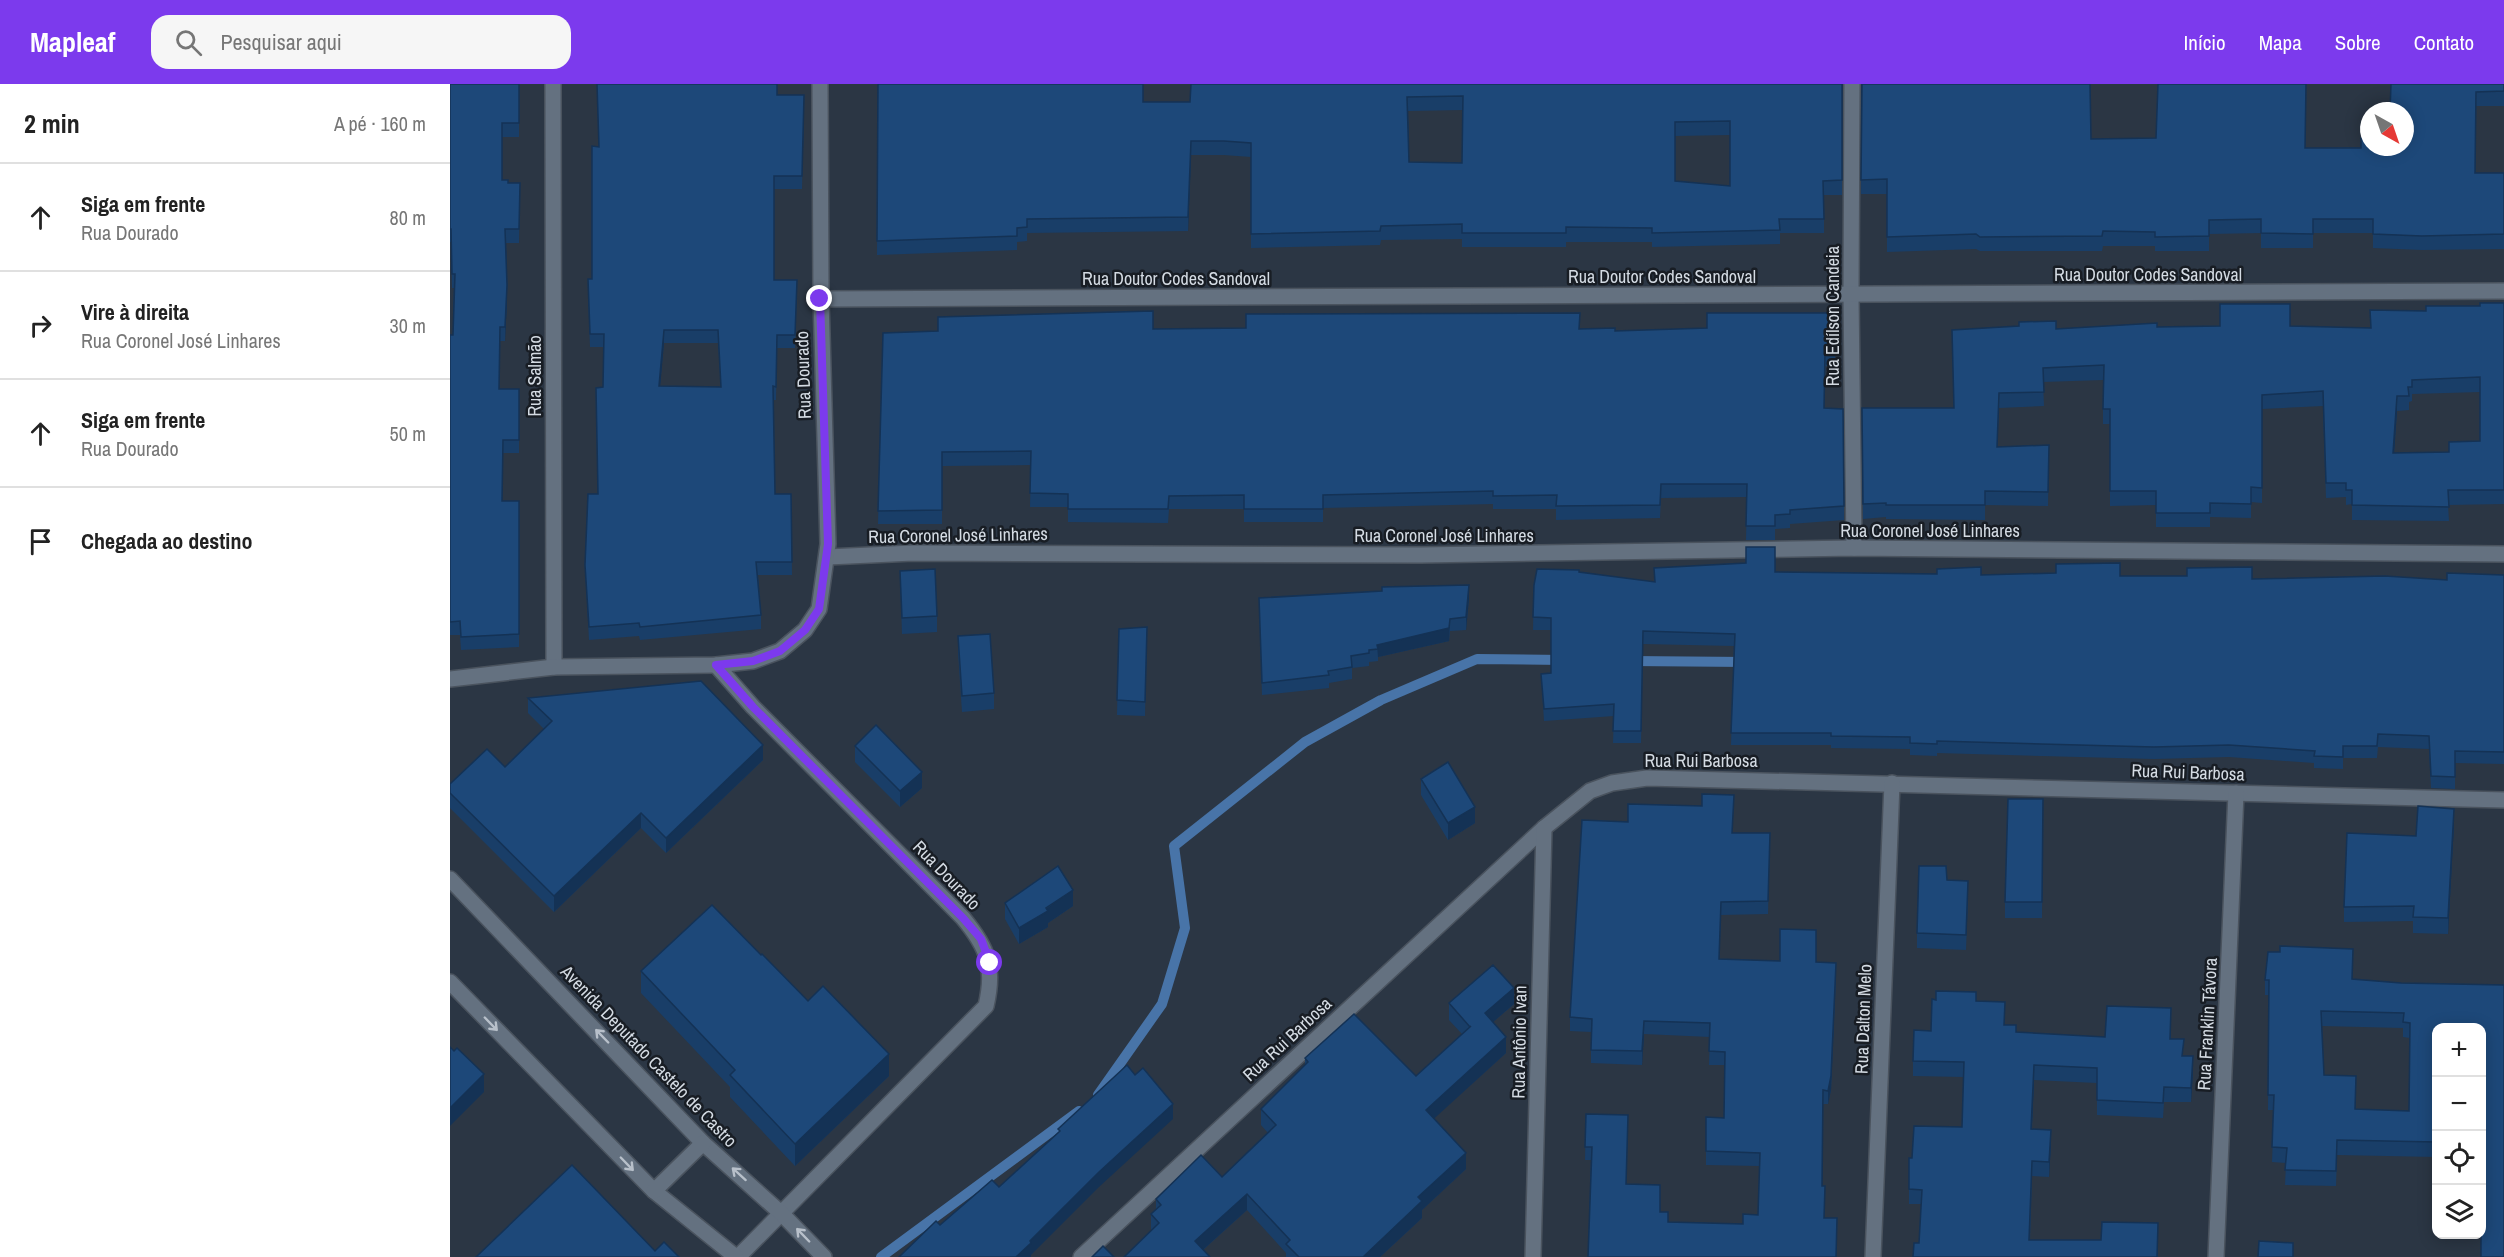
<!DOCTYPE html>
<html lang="pt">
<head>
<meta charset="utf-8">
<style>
	:root { --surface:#fff; --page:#f6f6f6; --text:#222; --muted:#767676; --line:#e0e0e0; --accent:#7c3aed }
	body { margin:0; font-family:"Archivo Narrow",sans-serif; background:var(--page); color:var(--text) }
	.controls { position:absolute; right:18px; bottom:18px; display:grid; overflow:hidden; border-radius:12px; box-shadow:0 3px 15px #0003 }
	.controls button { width:54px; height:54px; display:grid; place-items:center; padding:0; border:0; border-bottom:2px solid var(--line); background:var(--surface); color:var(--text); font:30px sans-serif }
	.compass { position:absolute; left:1910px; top:18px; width:54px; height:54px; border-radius:50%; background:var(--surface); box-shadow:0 3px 15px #0003; rotate:140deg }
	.stop { position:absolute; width:18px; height:18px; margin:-14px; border:4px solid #7c3aed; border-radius:50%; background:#fff }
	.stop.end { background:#7c3aed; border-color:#fff; box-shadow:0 2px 6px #0008 }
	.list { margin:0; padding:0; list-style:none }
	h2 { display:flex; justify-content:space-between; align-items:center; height:78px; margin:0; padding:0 24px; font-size:26px }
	h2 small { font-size:20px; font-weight:400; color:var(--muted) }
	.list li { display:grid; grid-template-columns:39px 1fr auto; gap:18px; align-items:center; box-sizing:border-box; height:108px; padding:0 24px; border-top:2px solid var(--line) }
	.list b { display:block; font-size:22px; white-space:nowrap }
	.list p { margin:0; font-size:20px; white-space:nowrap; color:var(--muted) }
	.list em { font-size:20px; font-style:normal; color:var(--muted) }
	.icon { flex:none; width:33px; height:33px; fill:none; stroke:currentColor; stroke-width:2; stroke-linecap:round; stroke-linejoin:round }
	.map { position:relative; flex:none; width:2054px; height:1173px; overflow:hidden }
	header { display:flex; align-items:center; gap:36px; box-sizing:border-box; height:84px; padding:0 30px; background:var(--accent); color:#fff }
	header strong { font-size:28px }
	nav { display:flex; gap:33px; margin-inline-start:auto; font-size:21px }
	.search { width:420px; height:54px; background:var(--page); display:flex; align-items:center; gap:15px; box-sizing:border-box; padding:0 21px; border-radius:18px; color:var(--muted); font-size:22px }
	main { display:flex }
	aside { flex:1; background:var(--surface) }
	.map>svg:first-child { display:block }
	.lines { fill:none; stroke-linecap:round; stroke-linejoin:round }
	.stream { stroke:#4874a8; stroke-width:10 }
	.street-casing { stroke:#4a535e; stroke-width:18 }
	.secondary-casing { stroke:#4a535e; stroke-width:18 }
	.street { stroke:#647180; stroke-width:15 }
	.secondary { stroke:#647180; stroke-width:15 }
	.wall { fill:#193e68; fill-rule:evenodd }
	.shaded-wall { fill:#143255 }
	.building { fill:#1d4879; stroke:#143255; stroke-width:1.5; fill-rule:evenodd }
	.oneway { stroke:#b8c0ca }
	.route { stroke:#7c3aed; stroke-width:8 }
	.labels { text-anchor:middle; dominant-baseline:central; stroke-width:5; stroke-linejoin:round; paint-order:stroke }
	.street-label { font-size:18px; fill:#d4dbe3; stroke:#181d24 }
</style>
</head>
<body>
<header>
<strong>Mapleaf</strong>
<div class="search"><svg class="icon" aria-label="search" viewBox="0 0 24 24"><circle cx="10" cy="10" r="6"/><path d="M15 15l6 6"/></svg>Pesquisar aqui</div>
<nav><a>Início</a><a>Mapa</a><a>Sobre</a><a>Contato</a></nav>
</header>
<main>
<aside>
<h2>2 min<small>A pé · 160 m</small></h2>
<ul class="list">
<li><svg class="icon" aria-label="ahead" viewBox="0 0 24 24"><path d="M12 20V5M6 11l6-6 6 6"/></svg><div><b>Siga em frente</b><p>Rua Dourado</p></div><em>80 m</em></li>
<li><svg class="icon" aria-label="right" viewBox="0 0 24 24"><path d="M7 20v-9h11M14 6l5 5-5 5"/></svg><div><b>Vire à direita</b><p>Rua Coronel José Linhares</p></div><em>30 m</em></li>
<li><svg class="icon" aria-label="ahead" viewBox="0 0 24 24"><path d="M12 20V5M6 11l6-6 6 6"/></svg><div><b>Siga em frente</b><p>Rua Dourado</p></div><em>50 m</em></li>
<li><svg class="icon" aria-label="arrive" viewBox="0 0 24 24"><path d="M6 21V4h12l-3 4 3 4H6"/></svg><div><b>Chegada ao destino</b></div></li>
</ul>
</aside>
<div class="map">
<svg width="2054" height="1173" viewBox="0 0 2054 1173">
	<rect width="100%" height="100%" fill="#2b3644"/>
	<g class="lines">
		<g class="stream">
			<path d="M1180,577L1297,578"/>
			<path d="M648,1011L712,920L735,844L724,762L855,658L931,616L1027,575L1114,576"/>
			<path d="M431,1173L629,1027"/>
		</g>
		<g class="street-casing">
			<g id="street">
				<path d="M103,0L104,583"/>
				<path d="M1402,0L1401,211L1404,464"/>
				<path d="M371,215L2054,207"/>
				<path d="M378,473L463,469L971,471L1404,464L2054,470"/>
				<path d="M266,581L303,623L513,834C538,864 545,883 536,922L288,1173"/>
				<path d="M0,595L104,583L266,581L303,577L330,567L355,546L369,525L378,460L371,215L370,0"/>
				<path d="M631,1173L1094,744L1140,707L1162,699L1197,694L2054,716"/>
				<path d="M1083,1173L1094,744"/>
				<path d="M1423,1173L1442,699"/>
				<path d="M1766,1173L1786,709"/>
			</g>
		</g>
		<g class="secondary-casing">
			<g id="secondary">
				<path d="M0,795L253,1059L332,1130L374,1173"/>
				<path d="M0,898L204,1107L286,1173"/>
				<path d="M204,1107L253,1059"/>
			</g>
		</g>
		<use href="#street" class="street"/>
		<use href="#secondary" class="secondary"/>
	</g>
	<g class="wall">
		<path d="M0,0H69V53H52V96L58,99H70L69,159H56L57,214L55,257H50L49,305H69V369H53L52,417H69V563L11,566L10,551H0V251H3L4,204H2L1,158H0Z"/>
		<path d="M428,0L693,18H740L1392,0V111H1374V149H1330V160L1202,163V158H1116V163H1012V155L931,156L930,161L801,164V73L774,71H741L738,147L577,149V157L567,158V166L427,171ZM1013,26L1012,79L959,78L958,27ZM1280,51V102L1225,97V52Z"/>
		<path d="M1412,0L1641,55L1855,64L1955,63V27L2054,0V22H2026L2025,89H2054V165L1972,166L1923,164V149H1863V164H1811V149L1759,150V167H1705V162H1653L1652,167H1530L1526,165L1437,168V110H1411Z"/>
		<path d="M327,11L354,24L352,105H324V196H347L345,264H327L326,316H323L325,410H341L342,491H308L311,531V545L190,556L189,552L139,556L135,481L148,410L153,303L154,263H140L138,208L142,195L149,63ZM214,259H268L271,303L210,302Z"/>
		<path d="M2054,219V420L1998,421L1999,437L1902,436V420L1896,421V413L1876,414L1873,322L1812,325V419L1801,418V434L1760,433V443H1706V421L1660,422V340H1653V296L1593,298L1594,322L1549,324L1547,363L1599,361L1598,422L1535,421V436L1436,435V433L1413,435L1412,324H1504L1569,242L1606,245L1707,243L1840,242L1920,244V226L1976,227L2030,222ZM2030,308V357L1999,368L1944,369L1947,327L1959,326V318L1962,317V310Z"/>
		<path d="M1386,229L1385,282H1375L1374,324L1394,422V436L1340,440V444L1325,445V456H1296L1297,413L1211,414L1210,434L1106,436V425H1043V420L873,424V438H794V425H719L718,439L618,438V423H580L581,381L492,382V440H428L433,249L703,245H1130L1165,247L1257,244Z"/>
		<path d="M1296,479L1325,488L1531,491L1670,492L1802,495L1997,496L2054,491V680L2005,679V705L1981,704L1979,665L1928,663L1927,674H1893V685L1864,684V679L1779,673L1704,675L1487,669V672L1460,671V665L1381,664V661H1281L1284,562L1193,560L1191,659H1163L1164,632L1094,637L1091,590L1101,589V546H1083L1084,501L1129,488L1204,498V484Z"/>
		<path d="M450,487L487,532V548L452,550Z"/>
		<path d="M809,514H1019L1016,546L1000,547L999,557L928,573V577L919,578V582L902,584V595L879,599V604L812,611Z"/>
		<path d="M697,543L695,632L667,631L669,545Z"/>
		<path d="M508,552L544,609V625L512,628L508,568Z"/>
		<path d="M78,614L313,676L216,769L191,744L104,828L0,724V700L55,683L94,645L78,629Z"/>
		<path d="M405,662L472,704L450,723L405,678Z"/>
		<path d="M971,695L1025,739L998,756L971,711Z"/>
		<path d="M1593,715L1592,834H1555V818Z"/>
		<path d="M2004,740L1998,850L1963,849V837L1894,838V823L1966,752Z"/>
		<path d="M1283,749H1320L1318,830L1271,831L1269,875L1366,878L1386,892L1381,1006L1378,1020H1373L1372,1102L1375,1115L1374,1134L1138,1173L1141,1076H1135L1136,1030L1177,1100L1210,1128L1218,1138L1293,1140L1308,1131L1310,1082L1256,1081V1033L1274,1034L1275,981H1259L1260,953L1194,950L1192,981L1141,979V948L1120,947V933Z"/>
		<path d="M1497,796L1518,811L1516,866L1467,864V849Z"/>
		<path d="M555,819L623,822L598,839V843L569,860L555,835Z"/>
		<path d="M311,871L358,917L439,992L345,1082L280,1013V1003L191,909V887Z"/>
		<path d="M1903,895L2031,944H1986V1073L1887,1071L1886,1102L1835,1101L1836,1079L1822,1078L1824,1026H1818L1819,911H1815V896ZM1872,942L1953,944V953L1960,954L1959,1027L1906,1025L1874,991Z"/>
		<path d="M1486,916L1526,917L1555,941L1566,948L1655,953L1721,939V955L1733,972L1743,987L1741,1018H1714L1713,1034L1647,1031V999L1584,996L1582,1045L1601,1060L1599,1093L1582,1092L1580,1156H1651L1708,1153V1173L1469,1159L1471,1120H1459V1074H1462L1512,1043L1514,993L1463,992V977L1481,947Z"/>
		<path d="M999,919L1064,920L1043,938L1056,969L984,1034L1016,1085L972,1126V1134L930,1173H836V1169L797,1126L753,1166L701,1147V1130L706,1126V1115L772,1093L818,1049L811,1041V1025L855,981V974L966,992L1012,950L999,936Z"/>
	</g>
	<g class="shaded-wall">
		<path d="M741,57V71L738,147V133Z"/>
		<path d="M57,201V214L55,257V243Z"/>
		<path d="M214,246V259L209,315V302Z"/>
		<path d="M1947,312V327L1943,384V369Z"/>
		<path d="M1019,501V514L1016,546V533Z"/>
		<path d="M1000,535L999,557L928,573L927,561Z"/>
		<path d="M313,661V676L216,769V754Z"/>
		<path d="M472,688V704L450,723V707Z"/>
		<path d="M1025,723V739L998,756V739Z"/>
		<path d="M2004,725V740L1998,850V834Z"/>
		<path d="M191,729V744L104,828V812Z"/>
		<path d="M623,806V822L598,839V843L569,860V844Z"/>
		<path d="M1386,879L1381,1006L1378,1020V1007Z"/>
		<path d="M1064,904V920L1035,945V929Z"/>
		<path d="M1194,937V950L1192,981V967Z"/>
		<path d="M1056,953V969L976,1042V1026Z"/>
		<path d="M439,970V992L345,1082V1060Z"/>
		<path d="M1743,972V987L1741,1018V1004Z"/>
		<path d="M1584,981V996L1581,1059V1045Z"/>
		<path d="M34,990V1008L0,1042V1024Z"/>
		<path d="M723,1020V1035L649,1103L581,1171V1173H566L580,1157L649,1088Z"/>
		<path d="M1601,1046V1060L1599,1093V1078Z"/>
		<path d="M1016,1069V1085L972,1126V1134L930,1173H913L968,1113Z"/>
		<path d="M797,1110V1126L745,1173V1157Z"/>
	</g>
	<g class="building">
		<path d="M0,0H69V39H52V96H58V99H70L69,145H55L57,201L55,243H50L49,305H69V356H53L52,417H69V550L11,553L10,537L0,538V251H3L5,190H2L1,145H0Z"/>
		<path d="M147,0H327V11H354L352,92H324V196H347L345,251H327L326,303L323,302L325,410H341L342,478H306L311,531L190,543L189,539L139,543L135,481L138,410H148L146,304L153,303L154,250H140L138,195H142V62L149,63ZM214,246H268L271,303L209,302Z"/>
		<path d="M428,0H693V18H740L741,0H1392V96L1373,97L1374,135H1329L1330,146L1202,149V144L1116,143V149H1012V140L931,142L930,147L801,150V59L774,57H741L738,133L577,135V143L567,144V152L427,157ZM1013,12L1012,79L959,78L957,13ZM1280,37V102L1225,97V38Z"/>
		<path d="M1412,0H1640L1641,55L1706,54L1708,0H1856L1855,64H1911V54H1919V63H1955V27H1940L1941,0H2054V7L2026,8L2025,89H2054V150L1972,152L1923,150V135H1863V150L1811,149V135L1759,136V152L1705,153V148L1653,147L1652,152L1530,153L1526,150L1437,153V95L1411,96Z"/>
		<path d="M2030,219H2054V406H1998L1999,423L1902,421V406H1896V399H1876L1873,307L1812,311V404L1801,403V420L1760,419V429H1706V407H1660V325H1653L1654,281L1593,284L1594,308L1549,309L1547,363L1599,361L1598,408L1535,407V421H1436V419L1413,420L1412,324H1504L1502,246L1569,242V238L1606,237V245L1707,239V243L1770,242V220H1840V242L1921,244L1920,226L1976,227V222H2030ZM2030,293V357L1999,358V368L1943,369L1947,312H1959L1958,303H1962V296Z"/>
		<path d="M703,227V245L796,244V230L1130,229L1129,245L1165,244V247L1257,244V229H1386L1385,268H1375L1374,324L1393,325L1394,422L1340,426V430L1325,431V442H1296L1297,400H1211L1210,421L1106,422L1107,411L1043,412V407L873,411V425H794V411L719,412L718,425H618V410L580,409L581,367L492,368V426L428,427L433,249L488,247V233Z"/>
		<path d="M1296,463H1325V488L1487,490V485L1531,483V491L1606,489V480L1670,479V492H1737V484L1802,483V495L1935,492L1997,496V489L2054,491V668L2005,667V693L1981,692L1979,652L1928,650L1927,662H1893V673L1864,672L1865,667L1779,661L1704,663L1487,657V660L1460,659V653L1381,652V649H1281L1285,550L1193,547L1191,647H1163L1164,620L1094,625L1091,590L1101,589V534L1083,533L1084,501L1087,485L1129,486V488L1205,498L1204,484L1296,479Z"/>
		<path d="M485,485L487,532L452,534L450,487Z"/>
		<path d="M1019,501L1016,533L1000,535L999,544L927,561L928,565L919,566V569L901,572L902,583L878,587L879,591L812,599L809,514L932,507V503Z"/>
		<path d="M697,543L695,618L667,616L669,545Z"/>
		<path d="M540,550L544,609L512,612L508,552Z"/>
		<path d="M251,597L313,661L216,754L191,729L104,812L0,709V700L37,665L55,683L102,637L78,614Z"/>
		<path d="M426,641L472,688L450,707L405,662Z"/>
		<path d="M998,678L1025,723L998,739L971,695Z"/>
		<path d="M1252,710L1284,711L1282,749H1320L1318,817L1271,818L1269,875L1330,877V845L1366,846V878L1386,879L1381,992L1378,1007L1373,1006L1372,1102H1375L1374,1134H1387L1386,1173H1138L1142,1063H1135L1136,1030L1178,1031L1176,1100L1210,1101V1128H1218V1138L1293,1140V1130L1308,1131L1310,1069L1256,1067V1033L1274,1034L1275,968L1259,967L1260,939L1194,937L1192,967L1141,966L1142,935L1120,933L1132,736L1178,738V720L1252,722Z"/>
		<path d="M1558,715H1593L1592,818H1555Z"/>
		<path d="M1968,722L2004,725L1998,834L1963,833L1964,822L1894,823L1897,749L1966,752Z"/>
		<path d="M608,782L623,806L596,824L598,827L569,844L555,819Z"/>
		<path d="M1469,782H1496L1497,796L1518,797L1516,851L1467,849Z"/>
		<path d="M262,821L311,871L312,870L358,917L373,902L439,970L345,1060L280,991L285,986L191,887Z"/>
		<path d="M1830,862L1903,865L1902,895L1951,899L2054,901V1173H2031V944H1986V1058L1887,1056L1886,1087L1835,1086L1837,1064L1822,1063L1824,1011H1818L1819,896H1815L1818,868H1830ZM1871,927L1954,929L1953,938L1960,939L1959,1027L1905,1025L1906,992L1874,991Z"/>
		<path d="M1043,881L1064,904L1035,929L1056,953L976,1026L1016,1069L968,1113L972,1117L913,1173H849L836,1160L840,1156L797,1110L745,1157L760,1173H674L709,1139L701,1130L711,1121L706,1115L751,1071L772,1093L826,1041L811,1025L858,978L855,974L904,930L966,992L1021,942L1020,943L999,919Z"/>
		<path d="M1486,907L1526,908V917L1555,918L1554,941H1566V948L1655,953L1657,922L1721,924L1720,955H1734L1732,972H1743L1741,1004L1714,1003L1713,1019L1647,1016V984L1584,981L1581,1045L1601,1046L1599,1078L1582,1077L1579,1156H1651L1652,1138L1708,1139L1707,1173H1463L1464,1159H1469L1472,1106L1459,1105V1074H1462L1464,1042L1512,1043L1514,978L1463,977L1464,946L1481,947L1482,915L1486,916Z"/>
		<path d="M0,963L4,967L7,964L34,990L0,1024Z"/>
		<path d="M677,981L685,991L693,984L723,1020L649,1088L580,1157L581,1159L566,1173H449L486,1137L490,1141L542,1096L549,1103L610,1047L608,1045Z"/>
		<path d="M122,1081L205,1167L214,1158L229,1173H26Z"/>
		<path d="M1809,1157L1843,1159V1173H1808Z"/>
		<path d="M653,1162L664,1173H642Z"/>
	</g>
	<defs><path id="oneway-shaft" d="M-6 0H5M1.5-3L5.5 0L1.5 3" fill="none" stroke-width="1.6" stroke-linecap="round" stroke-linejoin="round" transform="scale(1.5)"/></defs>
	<g class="oneway">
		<use href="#oneway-shaft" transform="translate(41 940) rotate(46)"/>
		<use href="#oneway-shaft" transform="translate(152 952) rotate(-134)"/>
		<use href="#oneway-shaft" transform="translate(177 1080) rotate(46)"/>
		<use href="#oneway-shaft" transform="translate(289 1090) rotate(-138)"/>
		<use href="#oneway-shaft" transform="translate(353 1151) rotate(-134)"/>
	</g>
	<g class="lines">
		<path class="route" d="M370,215L378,460L369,525L355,546L330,567L303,577L266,581L303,623L513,834L531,855L540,879"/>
	</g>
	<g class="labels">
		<g class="street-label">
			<text x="1698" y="190">Rua Doutor Codes Sandoval</text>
			<text x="1212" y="192">Rua Doutor Codes Sandoval</text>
			<text x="726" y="194">Rua Doutor Codes Sandoval</text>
			<text transform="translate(1382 232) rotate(-90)">Rua Edílson Candeia</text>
			<text transform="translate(353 291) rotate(-92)">Rua Dourado</text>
			<text transform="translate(84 292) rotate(-90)">Rua Salmão</text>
			<text x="1480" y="446">Rua Coronel José Linhares</text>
			<text transform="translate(508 451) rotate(-1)">Rua Coronel José Linhares</text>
			<text x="994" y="451">Rua Coronel José Linhares</text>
			<text x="1251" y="676">Rua Rui Barbosa</text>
			<text transform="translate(1738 688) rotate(2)">Rua Rui Barbosa</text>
			<text transform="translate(497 791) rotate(46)">Rua Dourado</text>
			<text transform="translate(1413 935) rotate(-88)">Rua Dalton Melo</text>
			<text transform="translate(1757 940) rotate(-87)">Rua Franklin Távora</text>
			<text transform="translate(837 955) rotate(-43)">Rua Rui Barbosa</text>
			<text transform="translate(1069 958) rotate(-89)">Rua Antônio Ivan</text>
			<text transform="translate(199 972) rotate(46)">Avenida Deputado Castelo de Castro</text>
		</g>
	</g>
</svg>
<div class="controls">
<button>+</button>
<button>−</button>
<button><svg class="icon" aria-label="locate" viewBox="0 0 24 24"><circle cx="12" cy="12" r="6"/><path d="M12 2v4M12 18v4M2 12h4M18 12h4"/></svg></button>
<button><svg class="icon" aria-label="layers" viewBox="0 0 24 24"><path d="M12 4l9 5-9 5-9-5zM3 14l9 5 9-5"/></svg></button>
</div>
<svg class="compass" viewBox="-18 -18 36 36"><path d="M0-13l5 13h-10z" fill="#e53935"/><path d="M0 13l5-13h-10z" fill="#767676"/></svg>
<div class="stop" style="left:540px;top:879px"></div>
<div class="stop end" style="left:370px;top:215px"></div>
</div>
</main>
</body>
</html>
